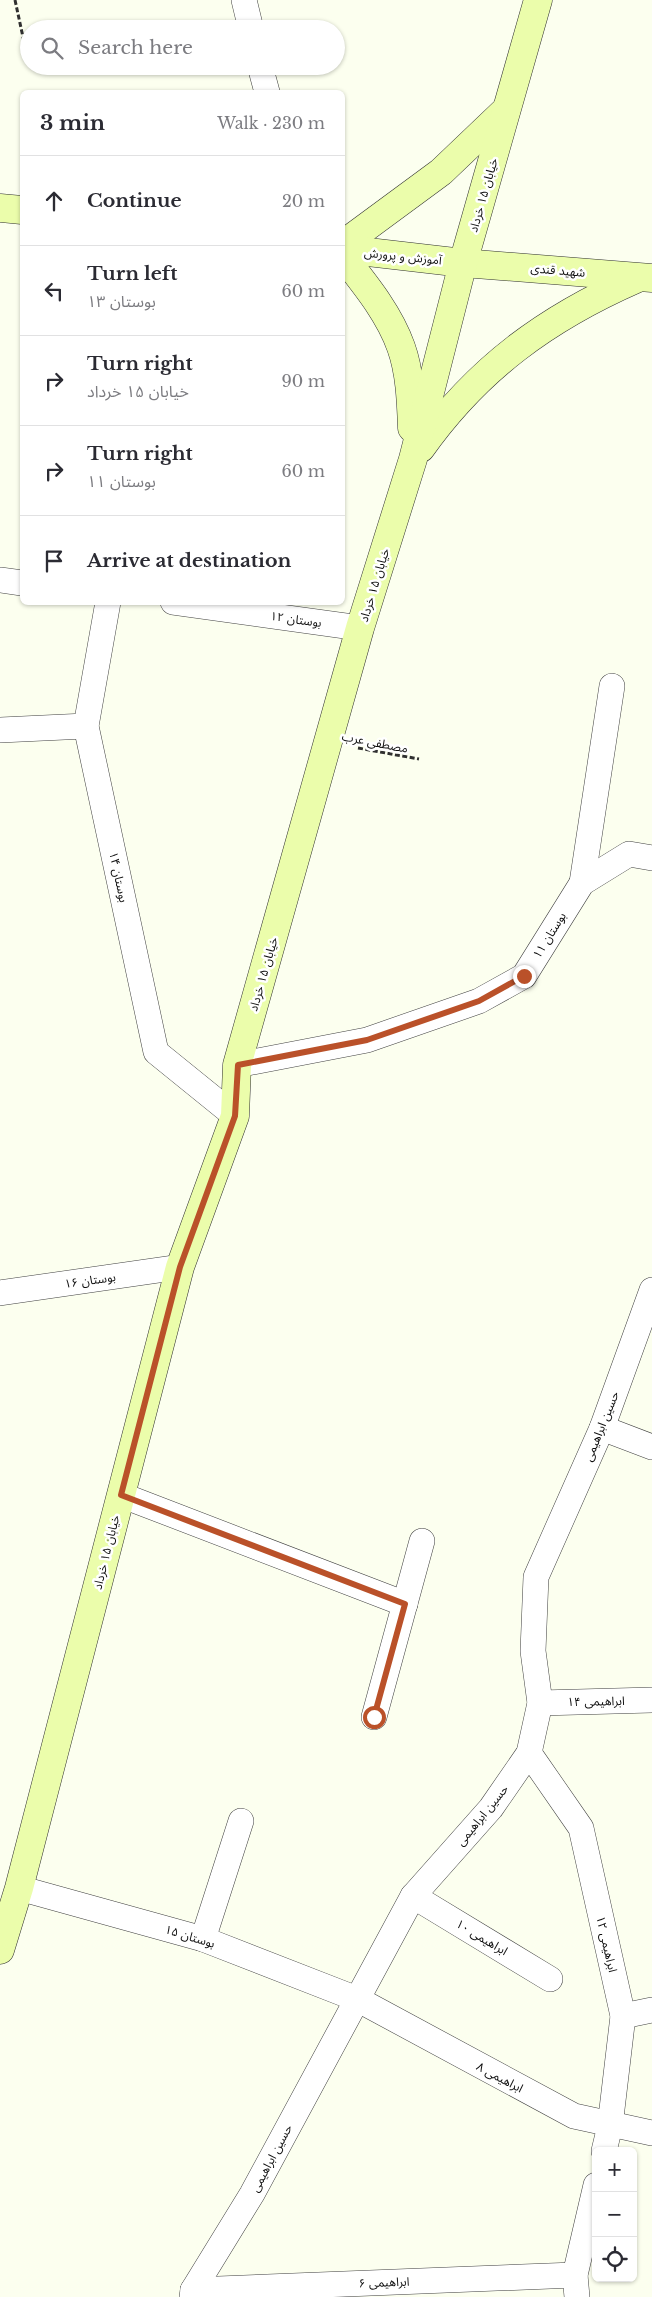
<!DOCTYPE html>
<html lang="en">
<head>
<meta charset="utf-8">
<style>
	:root { --surface:#fff; --page:#f2f2f3; --text:#2b2b33; --muted:#7c7c81; --line:#e1e1e2 }
	body { margin:0; font-family:"Libre Baskerville","Noto Sans Arabic",serif; background:var(--page); color:var(--text) }
	.controls { position:absolute; right:15px; bottom:15px; display:grid; overflow:hidden; border-radius:8px; box-shadow:0 1px 4px #0004 }
	.controls button { width:45px; height:45px; display:grid; place-items:center; padding:0; border:0; border-bottom:1px solid var(--line); background:var(--surface); color:var(--text); font:25px sans-serif }
	.stop { position:absolute; width:15px; height:15px; margin:-11px; border:4px solid #ba5129; border-radius:50%; background:#fff }
	.stop.end { background:#ba5129; border-color:#fff; box-shadow:0 1px 5px #0008 }
	.list { margin:0; padding:0; list-style:none }
	h2 { display:flex; justify-content:space-between; align-items:center; height:65px; margin:0; padding:0 20px; font-size:21px }
	h2 small { font-size:16px; font-weight:400; color:var(--muted) }
	.list li { display:grid; grid-template-columns:32px 1fr auto; gap:15px; align-items:center; box-sizing:border-box; height:90px; padding:0 20px; border-top:1px solid var(--line) }
	.list b { display:block; font-size:19px; white-space:nowrap }
	.list p { margin:0; font-size:16px; white-space:nowrap; color:var(--muted) }
	.list em { font-size:16px; font-style:normal; color:var(--muted) }
	.icon { flex:none; width:28px; height:28px; fill:none; stroke:currentColor; stroke-width:2; stroke-linecap:round; stroke-linejoin:round }
	.map { position:relative; flex:none; width:652px; height:2297px; overflow:hidden }
	.search { position:absolute; background:var(--surface); box-shadow:0 1px 4px #0004; left:20px; top:20px; width:325px; height:55px; display:flex; align-items:center; gap:12px; box-sizing:border-box; padding:0 18px; border-radius:28px; color:var(--muted); font-size:19px }
	.panel { position:absolute; background:var(--surface); box-shadow:0 1px 4px #0004; left:20px; top:90px; width:325px; height:515px; border-radius:8px }
	.map>svg:first-child { display:block }
	.lines { fill:none; stroke-linecap:round; stroke-linejoin:round }
	.street-casing { stroke:#414141; stroke-width:26 }
	.secondary-casing { stroke:#303030; stroke-width:29 }
	.path { stroke:#303030; stroke-width:3; stroke-dasharray:5 2.5; stroke-linecap:butt }
	.street { stroke:#fff; stroke-width:25 }
	.secondary { stroke:#ebfdab; stroke-width:28 }
	.route { stroke:#ba5129; stroke-width:6 }
	.labels { text-anchor:middle; dominant-baseline:central; stroke-width:5; stroke-linejoin:round; paint-order:stroke }
	.street-label { font-size:12px; fill:#0e0e0e; stroke:#fff }
</style>
</head>
<body>
<div class="map">
<svg width="652" height="2297" viewBox="0 0 652 2297">
	<rect width="100%" height="100%" fill="#fcffef"/>
	<g class="lines">
		<g class="street-casing">
			<g id="street">
				<path d="M244,0L251,29"/>
				<path d="M260,66L267,92"/>
				<path d="M0,580L22,583"/>
				<path d="M108,602L86,726L156,1052L235,1116"/>
				<path d="M173,602L360,628"/>
				<path d="M0,730L86,726"/>
				<path d="M582,883L612,686"/>
				<path d="M237,1065L367,1040L479,1001L524,976L582,883L629,854L652,858"/>
				<path d="M0,1293L180,1267"/>
				<path d="M602,1428L652,1447"/>
				<path d="M121,1495L405,1604"/>
				<path d="M540,1703L652,1700"/>
				<path d="M374,1717L422,1541"/>
				<path d="M529,1753L581,1828L623,2016L610,2126L604,2151"/>
				<path d="M19,1888L203,1939L357,1999L574,2116L652,2133"/>
				<path d="M413,1896L550,1979"/>
				<path d="M203,1939L241,1821"/>
				<path d="M623,2016L652,2010"/>
				<path d="M193,2290L575,2275"/>
				<path d="M192,2297L193,2290L252,2194L413,1896L491,1808L529,1753L540,1703L533,1651L536,1577L602,1428L652,1290"/>
				<path d="M577,2297L575,2275L596,2185"/>
			</g>
		</g>
		<g class="secondary-casing">
			<g id="secondary">
				<path d="M0,208L22,210"/>
				<path d="M342,245L441,172L506,110"/>
				<path d="M342,249L463,263L652,278"/>
				<path d="M342,255C364,283 389,313 401,347C410,372 411,401 412,428"/>
				<path d="M421,448C478,368 547,318 636,279"/>
				<path d="M0,1950L19,1888L180,1267L235,1116L237,1065L360,628L413,459L463,263L538,0"/>
			</g>
		</g>
		<g class="path">
			<path d="M15,0L26,51"/>
			<path d="M358,748L419,759"/>
		</g>
		<use href="#street" class="street"/>
		<use href="#secondary" class="secondary"/>
	</g>
	<g class="lines">
		<path class="route" d="M374,1717L405,1604L121,1495L180,1267L235,1116L238,1065L367,1040L479,1001L524,976"/>
	</g>
	<g class="labels">
		<g class="street-label">
			<text transform="translate(483 195) rotate(-74)">خیابان ۱۵ خرداد</text>
			<text transform="translate(403 256) rotate(6)">آموزش و پرورش</text>
			<text transform="translate(558 270) rotate(5)">شهید قندی</text>
			<text transform="translate(374 585) rotate(-73)">خیابان ۱۵ خرداد</text>
			<text transform="translate(296 619) rotate(8)">بوستان ۱۲</text>
			<text transform="translate(375 742) rotate(11)">مصطفی عرب</text>
			<text transform="translate(119 877) rotate(78)">بوستان ۱۴</text>
			<text transform="translate(549 935) rotate(-58)">بوستان ۱۱</text>
			<text transform="translate(263 974) rotate(-74)">خیابان ۱۵ خرداد</text>
			<text transform="translate(90 1280) rotate(-8)">بوستان ۱۶</text>
			<text transform="translate(601 1426) rotate(-68)">حسین ابراهیمی</text>
			<text transform="translate(106 1552) rotate(-76)">خیابان ۱۵ خرداد</text>
			<text transform="translate(596 1701) rotate(-1)">ابراهیمی ۱۴</text>
			<text transform="translate(482 1815) rotate(-51)">حسین ابراهیمی</text>
			<text transform="translate(190 1936) rotate(17)">بوستان ۱۵</text>
			<text transform="translate(482 1937) rotate(31)">ابراهیمی ۱۰</text>
			<text transform="translate(607 1944) rotate(77)">ابراهیمی ۱۲</text>
			<text transform="translate(500 2077) rotate(28)">ابراهیمی ۸</text>
			<text transform="translate(271 2158) rotate(-62)">حسین ابراهیمی</text>
			<text transform="translate(384 2282) rotate(-2)">ابراهیمی ۶</text>
		</g>
	</g>
</svg>
<div class="controls">
<button>+</button>
<button>−</button>
<button><svg class="icon" aria-label="locate" viewBox="0 0 24 24"><circle cx="12" cy="12" r="6"/><path d="M12 2v4M12 18v4M2 12h4M18 12h4"/></svg></button>
</div>
<div class="stop" style="left:374px;top:1717px"></div>
<div class="stop end" style="left:524px;top:976px"></div>
<div class="search"><svg class="icon" aria-label="search" viewBox="0 0 24 24"><circle cx="10" cy="10" r="6"/><path d="M15 15l6 6"/></svg>Search here</div>
<section class="panel">
<h2>3 min<small>Walk · 230 m</small></h2>
<ul class="list">
<li><svg class="icon" aria-label="ahead" viewBox="0 0 24 24"><path d="M12 20V5M6 11l6-6 6 6"/></svg><div><b>Continue</b></div><em>20 m</em></li>
<li><svg class="icon" aria-label="left" viewBox="0 0 24 24"><path d="M17 20v-9H6M10 6l-5 5 5 5"/></svg><div><b>Turn left</b><p>بوستان ۱۳</p></div><em>60 m</em></li>
<li><svg class="icon" aria-label="right" viewBox="0 0 24 24"><path d="M7 20v-9h11M14 6l5 5-5 5"/></svg><div><b>Turn right</b><p>خیابان ۱۵ خرداد</p></div><em>90 m</em></li>
<li><svg class="icon" aria-label="right" viewBox="0 0 24 24"><path d="M7 20v-9h11M14 6l5 5-5 5"/></svg><div><b>Turn right</b><p>بوستان ۱۱</p></div><em>60 m</em></li>
<li><svg class="icon" aria-label="arrive" viewBox="0 0 24 24"><path d="M6 21V4h12l-3 4 3 4H6"/></svg><div><b>Arrive at destination</b></div></li>
</ul>
</section>
</div>
</body>
</html>
